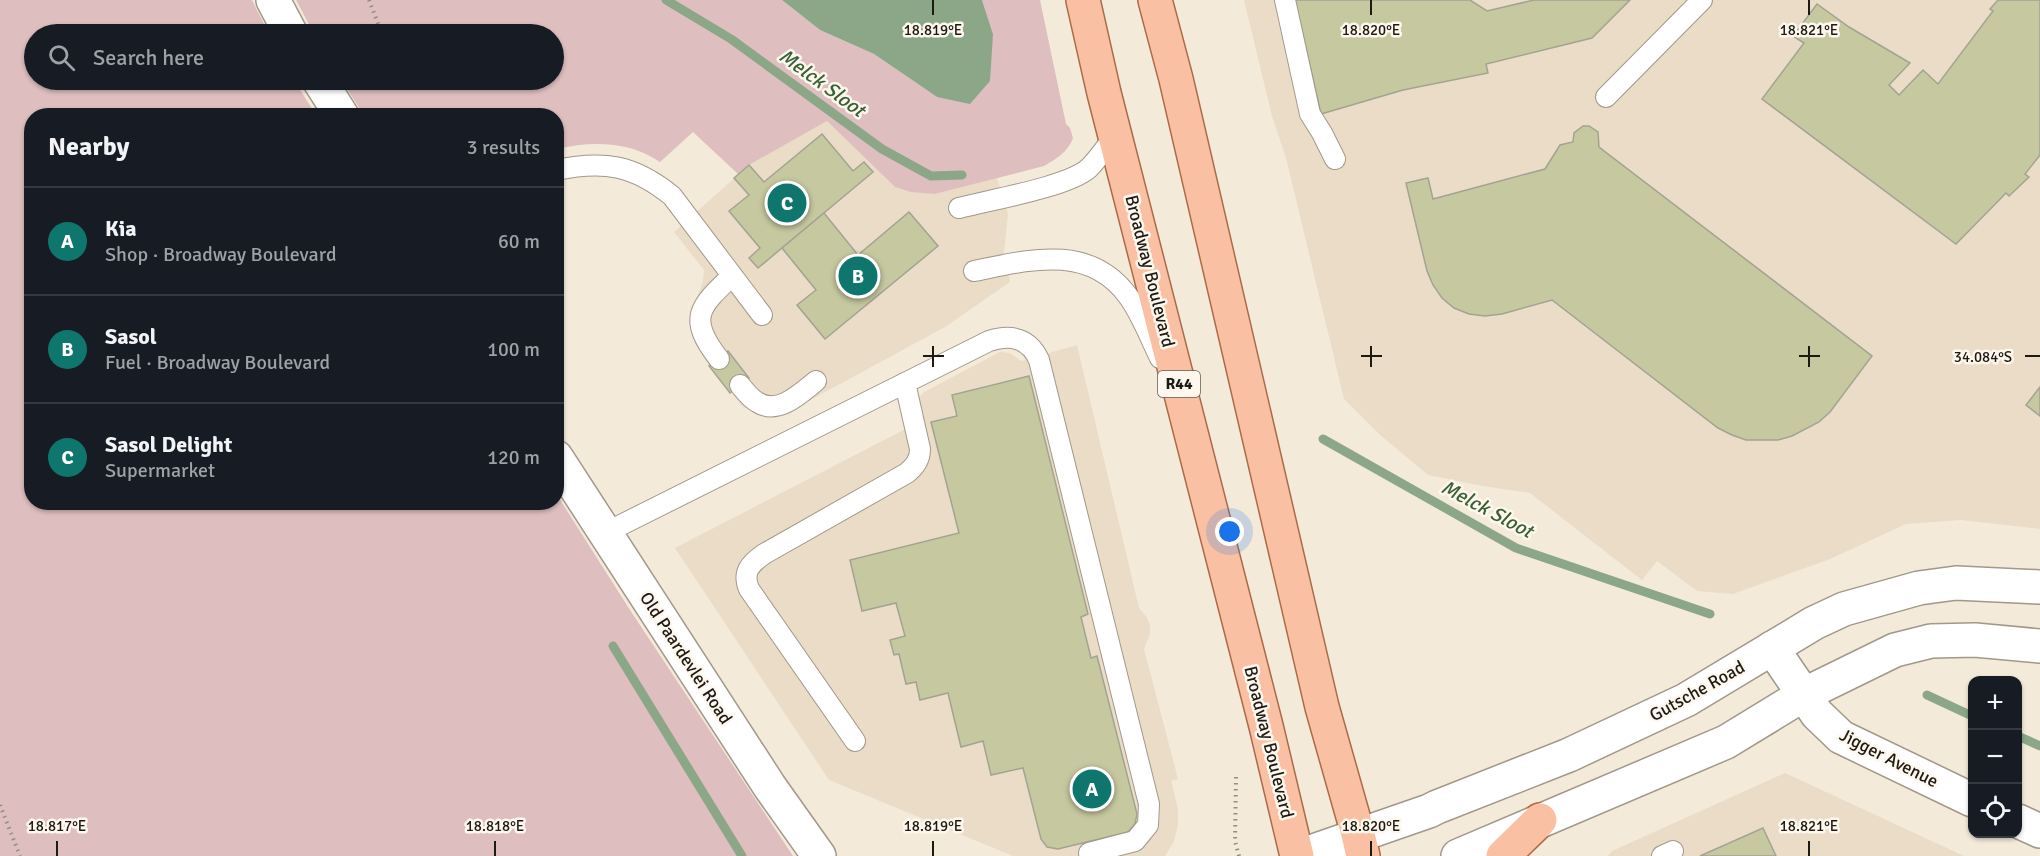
<!DOCTYPE html>
<html lang="en">
<head>
<meta charset="utf-8">
<style>
	:root { --surface:#171b24; --page:#20242c; --text:#f1f3f6; --muted:#9ea1a6; --line:#363941; --accent:#0f766e }
	body { margin:0; font-family:Signika,sans-serif; background:var(--page); color:var(--text) }
	.controls { position:absolute; right:18px; bottom:18px; display:grid; overflow:hidden; border-radius:12px; box-shadow:0 2px 4px #0004 }
	.controls button { width:54px; height:54px; display:grid; place-items:center; padding:0; border:0; border-bottom:2px solid var(--line); background:var(--surface); color:var(--text); font:30px sans-serif }
	.you { position:absolute; left:1230px; top:532px; width:21px; height:21px; margin:-15px; border:4px solid #fff; border-radius:50%; background:#1a73e8; box-shadow:0 0 0 9px #1a73e833 }
	.badge { display:grid; place-items:center; width:39px; height:39px; border-radius:50%; background:var(--accent); color:#fff; font-size:20px; font-weight:700 }
	.pin { position:absolute; translate:-50% -50%; border:3px solid #fff; box-shadow:0 2px 6px #0006 }
	.list { margin:0; padding:0; list-style:none }
	h2 { display:flex; justify-content:space-between; align-items:center; height:78px; margin:0; padding:0 24px; font-size:26px }
	h2 small { font-size:20px; font-weight:400; color:var(--muted) }
	.list li { display:grid; grid-template-columns:39px 1fr auto; gap:18px; align-items:center; box-sizing:border-box; height:108px; padding:0 24px; border-top:2px solid var(--line) }
	.list b { display:block; font-size:22px; white-space:nowrap }
	.list p { margin:0; font-size:20px; white-space:nowrap; color:var(--muted) }
	.list em { font-size:20px; font-style:normal; color:var(--muted) }
	.icon { flex:none; width:33px; height:33px; fill:none; stroke:currentColor; stroke-width:2; stroke-linecap:round; stroke-linejoin:round }
	.map { position:relative; flex:none; width:2040px; height:856px; overflow:hidden }
	.search { position:absolute; background:var(--surface); box-shadow:0 2px 4px #0004; left:24px; top:24px; width:540px; height:66px; display:flex; align-items:center; gap:15px; box-sizing:border-box; padding:0 21px; border-radius:33px; color:var(--muted); font-size:22px }
	.panel { position:absolute; background:var(--surface); box-shadow:0 2px 4px #0004; left:24px; top:108px; width:540px; height:402px; border-radius:24px }
	.map>svg:first-child { display:block }
	.built { fill:#eadcc6 }
	.green { fill:#debebf }
	.water { fill:#8ba788 }
	.lines { fill:none; stroke-linecap:round; stroke-linejoin:round }
	.stream { stroke:#8ba788; stroke-width:9 }
	.building { fill:#c6c9a0; stroke:#a2a393; stroke-width:1.5 }
	.lane-casing { stroke:#a1988a; stroke-width:22 }
	.street-casing { stroke:#a1988a; stroke-width:36 }
	.secondary-casing { stroke:#a1988a; stroke-width:36 }
	.primary-casing { stroke:#aa6b49; stroke-width:36 }
	.path { stroke:#948e82; stroke-width:4; stroke-dasharray:1.5 4.5; stroke-linecap:butt }
	.lane { stroke:#fff; stroke-width:20 }
	.street { stroke:#fff; stroke-width:33 }
	.secondary { stroke:#fff; stroke-width:33 }
	.primary { stroke:#fac0a3; stroke-width:33 }
	.ticks { fill:none; stroke:#1d1a14; stroke-width:2 }
	.labels { text-anchor:middle; dominant-baseline:central; stroke-width:5; stroke-linejoin:round; paint-order:stroke }
	.shield { fill:#fdf7ee; stroke:#605c55; stroke-width:1.5 }
	.shield-label { font-size:16px; font-weight:bold; fill:#1d1a14 }
	.street-label { font-size:18px; fill:#1d1a14; stroke:#fdf7ee }
	.water-label { font-size:20px; font-style:italic; fill:#386135; stroke:#fdf7ee }
	.ticks-label { font-size:15px; text-anchor:middle; fill:#1d1a14; stroke:#fdf7ee; stroke-width:5; stroke-linejoin:round; paint-order:stroke }
</style>
</head>
<body>
<div class="map">
<svg width="2040" height="856" viewBox="0 0 2040 856">
	<rect width="100%" height="100%" fill="#f4eada"/>
	<g class="built">
		<path d="M1244,0H2040V529L1961,520L1906,524L1830,559L1733,594L1697,591L1657,561L1642,580L1530,493L1483,486L1428,475L1379,434L1344,399L1286,158L1272,116Z"/>
		<path d="M827,121L895,187L935,194L997,178L1008,214L1004,252L1010,282L945,327L781,416H763L743,407L709,366L696,344L689,321L703,281L704,270L674,232L749,165Z"/>
		<path d="M1077,345L1139,608L1146,616L1150,625V634L1144,649L1178,779L1171,781L1178,809V825L1174,841L1165,856H1013L829,780L675,548L923,420L919,398L924,392L1000,352L1010,353L1021,361Z"/>
		<path d="M1785,773L1964,856H1608L1612,851Z"/>
	</g>
	<g class="green">
		<path d="M0,0H252L269,34H34V80H294L316,115L32,116V502H556L557,495L630,610L793,856H0Z"/>
		<path d="M296,0H782L820,30L874,54L937,97L993,34L982,0H1040L1066,124L1070,128L1073,138C1068,152 1056,159 1044,166L935,194L911,192L895,187L827,121L749,165L738,174L693,132L660,162C629,141 592,141 557,149L556,116L364,115L341,80H554V34H314Z"/>
	</g>
	<path class="water" d="M782,0H982L993,34L990,81L970,104L937,97L874,54L820,30Z"/>
	<g class="lines">
		<g class="stream">
			<path d="M666,0L731,39L882,149L931,176L962,175"/>
			<path d="M1323,439L1516,548L1710,614"/>
			<path d="M613,646L742,856"/>
			<path d="M1927,695L1972,716"/>
			<path d="M2018,736L2040,746"/>
		</g>
	</g>
	<g class="building">
		<path d="M1295,0H1470L1487,11L1534,0H1630L1592,38L1486,64L1488,73L1403,90L1321,114Z"/>
		<path d="M1998,0H2040V155L2025,174L2029,177L2009,196L2006,193L1956,244L1762,99L1804,43L1793,36L1817,4L1849,27L1910,63L1889,85L1899,95L1923,70L1938,84L1993,11L1990,9Z"/>
		<path d="M1583,126H1589L1598,132L1599,147L1872,356L1830,412L1819,422L1792,436L1778,440H1746L1732,435L1718,428L1552,300L1502,314L1485,316L1469,314L1454,308L1442,298L1433,285L1427,271L1406,183L1428,178L1433,199L1545,169L1560,145L1573,142L1574,133Z"/>
		<path d="M822,134L853,171L864,162L873,172L758,268L749,258L760,248L729,211L749,195L734,178L749,165L764,182Z"/>
		<path d="M909,212L938,246L825,339L797,305L816,290L782,248L824,213L858,255Z"/>
		<path d="M728,351L749,378L730,393L709,366Z"/>
		<path d="M1029,376L1088,614L1081,617L1091,658L1097,656L1137,814L1135,824L1128,832L1058,849L1047,847L1041,839L1023,768L991,775L983,741L961,747L948,693L920,700L916,682L906,684L899,654L894,655L890,640L905,636L896,603L862,611L850,560L959,533L931,422L957,416L952,395Z"/>
		<path d="M2040,387V416L2026,405Z"/>
		<path d="M1763,828L1776,856H1700Z"/>
	</g>
	<g class="lines">
		<g class="lane-casing">
			<g id="lane">
				<path d="M1285,0L1310,114L1322,133L1335,159"/>
				<path d="M1606,97L1702,0"/>
				<path d="M556,170C604,160 634,165 672,196L762,315"/>
				<path d="M959,208C989,200 1068,187 1089,168C1099,158 1107,146 1115,135"/>
				<path d="M974,271C1029,260 1089,243 1128,296C1142,315 1150,338 1160,358"/>
				<path d="M719,359C687,318 699,307 732,276"/>
				<path d="M740,385C745,391 750,398 757,402C778,416 801,393 816,381"/>
				<path d="M605,533L989,341C1011,334 1029,338 1039,360L1149,804L1148,825L1135,841L1089,853"/>
				<path d="M855,741L749,589C742,572 750,564 764,554L907,473C915,466 920,460 920,449L905,383"/>
				<path d="M1662,856L1673,851"/>
			</g>
		</g>
		<g class="street-casing">
			<g id="street">
				<path d="M1772,648L1817,714L1841,737L1972,800"/>
				<path d="M2018,821L2040,831"/>
			</g>
		</g>
		<g class="secondary-casing">
			<g id="secondary">
				<path d="M273,0L291,34"/>
				<path d="M319,80L342,116"/>
				<path d="M556,457L770,787L819,856"/>
				<path d="M1299,856L1429,811L1437,807L1569,755L1686,700L1814,623L1844,609L1919,588L1956,583L2040,587"/>
				<path d="M1458,856L1726,742L1803,695L1895,650L1931,641L1975,640L2040,646"/>
			</g>
		</g>
		<g class="primary-casing">
			<g id="primary">
				<path d="M1083,0L1104,93L1266,726L1297,856"/>
				<path d="M1155,0L1176,79L1322,707L1358,834L1363,856"/>
				<path d="M1503,856L1540,820"/>
			</g>
		</g>
		<g class="path">
			<path d="M369,0L382,34"/>
			<path d="M1236,777L1235,841L1239,856"/>
			<path d="M0,805L20,856"/>
		</g>
		<use href="#lane" class="lane"/>
		<use href="#street" class="street"/>
		<use href="#secondary" class="secondary"/>
		<use href="#primary" class="primary"/>
	</g>
	<path class="ticks" d="M933,0V15M1371,0V15M1809,0V15M933,346V367M1371,346V367M1809,346V367M923,356H944M1361,356H1382M1799,356H1820M2025,356H2040M57,841V856M495,841V856M933,841V856M1371,841V856M1809,841V856"/>
	<g class="labels">
		<rect class="shield" x="1158" y="371" width="42" height="26" rx="4.5"/>
		<g class="shield-label">
			<text x="1179" y="384">R44</text>
		</g>
		<g class="street-label">
			<text transform="translate(1150 271) rotate(76)">Broadway Boulevard</text>
			<text transform="translate(686 658) rotate(57)">Old Paardevlei Road</text>
			<text transform="translate(1697 691) rotate(-29)">Gutsche Road</text>
			<text transform="translate(1269 742) rotate(76)">Broadway Boulevard</text>
			<text transform="translate(1889 758) rotate(27)">Jigger Avenue</text>
		</g>
		<g class="water-label">
			<text transform="translate(822 83) rotate(36)">Melck Sloot</text>
			<text transform="translate(1487 509) rotate(28)">Melck Sloot</text>
		</g>
	</g>
	<g class="ticks-label">
		<text x="933" y="35">18.819°E</text>
		<text x="1371" y="35">18.820°E</text>
		<text x="1809" y="35">18.821°E</text>
		<text x="1983" y="362">34.084°S</text>
		<text x="57" y="831">18.817°E</text>
		<text x="495" y="831">18.818°E</text>
		<text x="933" y="831">18.819°E</text>
		<text x="1371" y="831">18.820°E</text>
		<text x="1809" y="831">18.821°E</text>
	</g>
</svg>
<div class="controls">
<button>+</button>
<button>−</button>
<button><svg class="icon" aria-label="locate" viewBox="0 0 24 24"><circle cx="12" cy="12" r="6"/><path d="M12 2v4M12 18v4M2 12h4M18 12h4"/></svg></button>
</div>
<div class="you"></div>
<div class="pin badge" style="left:1092px;top:789px">A</div>
<div class="pin badge" style="left:858px;top:276px">B</div>
<div class="pin badge" style="left:787px;top:203px">C</div>
<div class="search"><svg class="icon" aria-label="search" viewBox="0 0 24 24"><circle cx="10" cy="10" r="6"/><path d="M15 15l6 6"/></svg>Search here</div>
<section class="panel">
<h2>Nearby<small>3 results</small></h2>
<ul class="list">
<li><span class="badge">A</span><div><b>Kia</b><p>Shop · Broadway Boulevard</p></div><em>60 m</em></li>
<li><span class="badge">B</span><div><b>Sasol</b><p>Fuel · Broadway Boulevard</p></div><em>100 m</em></li>
<li><span class="badge">C</span><div><b>Sasol Delight</b><p>Supermarket</p></div><em>120 m</em></li>
</ul>
</section>
</div>
</body>
</html>
